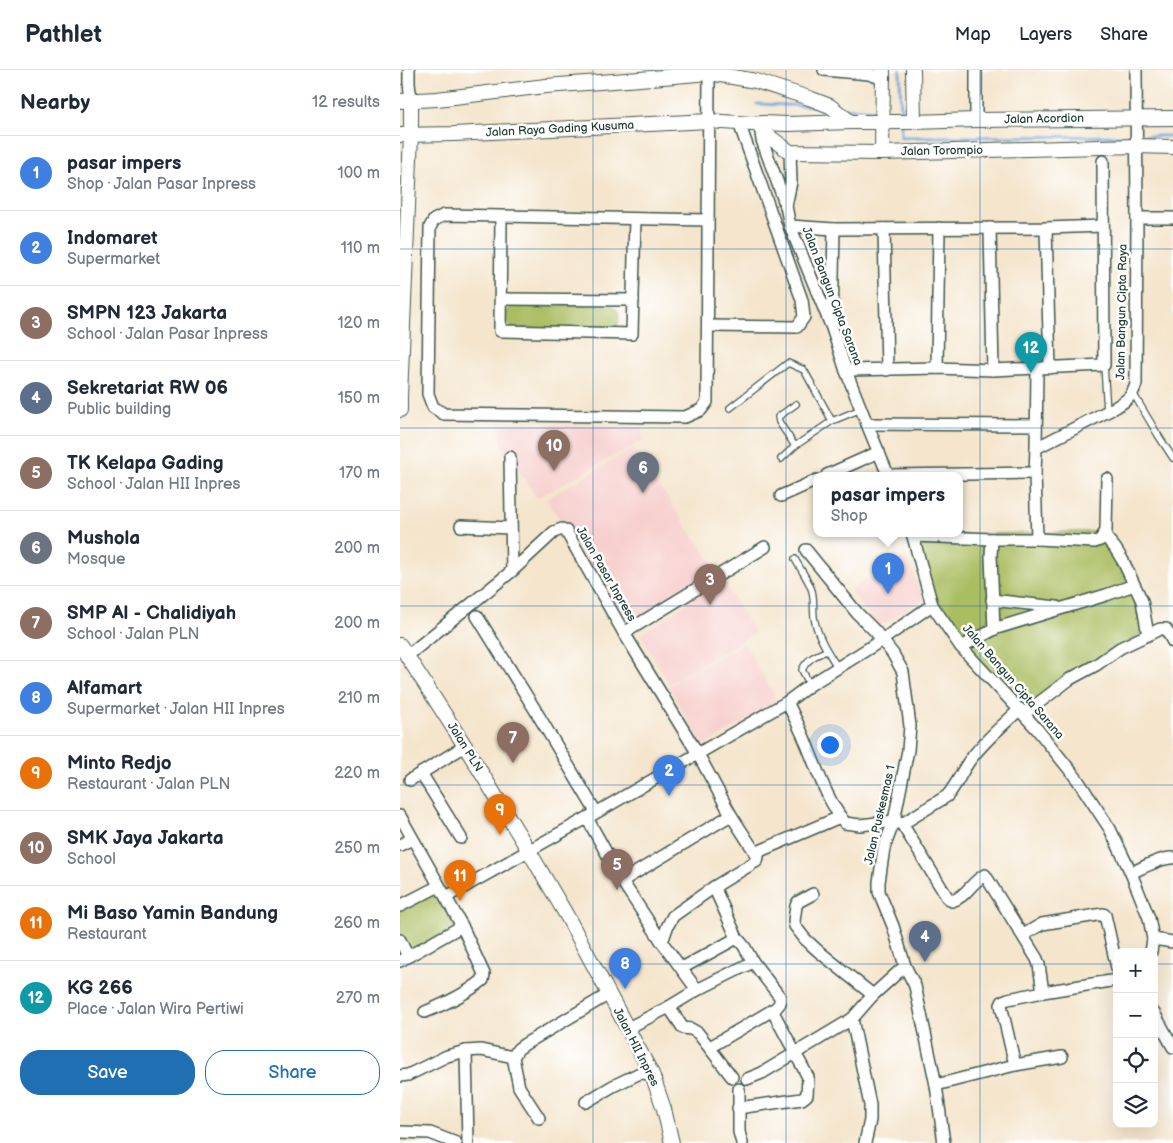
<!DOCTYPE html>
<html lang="en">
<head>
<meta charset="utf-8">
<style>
	:root { --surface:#fff; --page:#f6f6f7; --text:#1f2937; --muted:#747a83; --line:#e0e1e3; --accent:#1f6fb2 }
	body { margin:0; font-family:"Balsamiq Sans",sans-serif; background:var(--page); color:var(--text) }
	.controls { position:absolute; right:15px; bottom:15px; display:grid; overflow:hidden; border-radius:10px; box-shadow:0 5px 20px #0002 }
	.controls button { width:45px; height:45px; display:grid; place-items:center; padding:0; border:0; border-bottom:1px solid var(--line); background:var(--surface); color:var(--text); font:25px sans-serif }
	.you { position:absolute; left:429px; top:674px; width:18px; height:18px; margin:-12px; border:4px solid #fff; border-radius:50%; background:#1a73e8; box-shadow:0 0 0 8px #1a73e833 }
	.badge { display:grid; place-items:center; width:32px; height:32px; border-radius:50%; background:var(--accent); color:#fff; font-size:16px; font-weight:700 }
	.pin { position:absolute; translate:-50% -41px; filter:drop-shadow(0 1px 2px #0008) }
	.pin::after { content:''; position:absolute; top:26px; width:18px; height:15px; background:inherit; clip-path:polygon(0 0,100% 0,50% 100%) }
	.popup { position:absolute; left:413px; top:402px; width:150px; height:65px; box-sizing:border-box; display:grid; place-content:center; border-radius:10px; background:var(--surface); filter:drop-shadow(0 1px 4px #0005); font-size:16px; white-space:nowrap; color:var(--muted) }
	.popup b { font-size:19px; color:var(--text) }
	.popup::after { content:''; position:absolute; left:50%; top:100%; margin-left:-10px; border:10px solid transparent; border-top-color:var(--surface) }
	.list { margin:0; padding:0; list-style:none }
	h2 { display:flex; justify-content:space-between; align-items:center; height:65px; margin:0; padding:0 20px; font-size:21px }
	h2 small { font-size:16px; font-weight:400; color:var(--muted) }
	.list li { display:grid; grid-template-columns:32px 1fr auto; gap:15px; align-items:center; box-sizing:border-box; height:75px; padding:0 20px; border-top:1px solid var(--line) }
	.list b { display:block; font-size:19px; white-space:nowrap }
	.list p { margin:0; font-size:16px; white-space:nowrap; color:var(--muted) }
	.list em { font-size:16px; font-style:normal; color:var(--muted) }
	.actions { display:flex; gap:10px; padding:15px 20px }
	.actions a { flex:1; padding:11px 0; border:1px solid var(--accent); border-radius:20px; text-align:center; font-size:18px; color:var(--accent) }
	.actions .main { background:var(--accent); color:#fff }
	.icon { flex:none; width:28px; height:28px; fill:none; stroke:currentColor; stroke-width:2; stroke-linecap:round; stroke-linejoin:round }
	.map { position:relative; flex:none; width:773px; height:1073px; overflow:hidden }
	header { display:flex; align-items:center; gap:30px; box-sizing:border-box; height:70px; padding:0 25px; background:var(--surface); border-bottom:1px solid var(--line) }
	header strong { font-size:24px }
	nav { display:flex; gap:28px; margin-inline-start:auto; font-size:18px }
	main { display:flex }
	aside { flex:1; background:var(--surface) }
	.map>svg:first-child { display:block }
	.built { fill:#f7d0ce }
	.green { fill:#aabd61; stroke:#647d4a }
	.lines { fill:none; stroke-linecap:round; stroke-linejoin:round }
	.stream { stroke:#659fd4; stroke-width:3 }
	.service-casing { stroke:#3f564b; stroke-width:8 }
	.minor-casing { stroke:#3f564b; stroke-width:14 }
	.tertiary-casing { stroke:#3f564b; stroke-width:16 }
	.service { stroke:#fff; stroke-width:5.5 }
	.minor { stroke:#fff; stroke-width:11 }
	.tertiary { stroke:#fff; stroke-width:14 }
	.grid { fill:none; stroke:#1f6fb2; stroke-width:1; stroke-opacity:0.55 }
	.labels { text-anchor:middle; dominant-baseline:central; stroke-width:5; stroke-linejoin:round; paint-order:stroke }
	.street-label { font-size:12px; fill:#1f3d34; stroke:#fff }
</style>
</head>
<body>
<header>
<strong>Pathlet</strong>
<nav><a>Map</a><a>Layers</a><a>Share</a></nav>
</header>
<main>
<aside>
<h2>Nearby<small>12 results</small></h2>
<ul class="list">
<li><span class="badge" style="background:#3f7fe0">1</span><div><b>pasar impers</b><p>Shop · Jalan Pasar Inpress</p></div><em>100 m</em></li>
<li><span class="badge" style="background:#3f7fe0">2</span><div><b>Indomaret</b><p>Supermarket</p></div><em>110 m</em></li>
<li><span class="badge" style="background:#8d6e63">3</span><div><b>SMPN 123 Jakarta</b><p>School · Jalan Pasar Inpress</p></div><em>120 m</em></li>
<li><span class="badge" style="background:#5c6f8a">4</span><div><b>Sekretariat RW 06</b><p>Public building</p></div><em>150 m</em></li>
<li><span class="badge" style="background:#8d6e63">5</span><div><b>TK Kelapa Gading</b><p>School · Jalan HII Inpres</p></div><em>170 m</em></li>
<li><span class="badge" style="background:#6b7280">6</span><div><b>Mushola</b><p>Mosque</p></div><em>200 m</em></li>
<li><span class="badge" style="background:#8d6e63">7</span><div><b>SMP Al - Chalidiyah</b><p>School · Jalan PLN</p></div><em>200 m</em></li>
<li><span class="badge" style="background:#3f7fe0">8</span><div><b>Alfamart</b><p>Supermarket · Jalan HII Inpres</p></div><em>210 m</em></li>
<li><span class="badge" style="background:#e8710a">9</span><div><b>Minto Redjo</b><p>Restaurant · Jalan PLN</p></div><em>220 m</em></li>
<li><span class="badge" style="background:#8d6e63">10</span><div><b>SMK Jaya Jakarta</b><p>School</p></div><em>250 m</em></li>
<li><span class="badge" style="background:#e8710a">11</span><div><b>Mi Baso Yamin Bandung</b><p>Restaurant</p></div><em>260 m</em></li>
<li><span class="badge" style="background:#0f9aa8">12</span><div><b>KG 266</b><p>Place · Jalan Wira Pertiwi</p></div><em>270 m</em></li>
</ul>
<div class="actions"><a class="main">Save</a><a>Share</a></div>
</aside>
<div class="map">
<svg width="773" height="1073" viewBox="0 0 773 1073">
	<rect width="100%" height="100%" fill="#fff"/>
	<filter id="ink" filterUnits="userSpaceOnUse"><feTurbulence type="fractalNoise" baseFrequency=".02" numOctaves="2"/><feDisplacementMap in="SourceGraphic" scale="10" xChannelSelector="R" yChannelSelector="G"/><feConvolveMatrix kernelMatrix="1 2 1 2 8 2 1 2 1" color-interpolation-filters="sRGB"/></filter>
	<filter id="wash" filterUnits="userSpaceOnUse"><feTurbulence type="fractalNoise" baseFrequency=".0096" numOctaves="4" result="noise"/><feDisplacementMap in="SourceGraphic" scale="20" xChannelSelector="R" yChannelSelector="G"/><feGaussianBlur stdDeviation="1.12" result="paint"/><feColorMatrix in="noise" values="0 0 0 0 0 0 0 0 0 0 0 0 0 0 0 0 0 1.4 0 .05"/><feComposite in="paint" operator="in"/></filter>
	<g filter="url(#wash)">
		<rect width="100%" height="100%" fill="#f4e5cc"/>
		<g class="built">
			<path d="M100,353L241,357L244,370L137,428L101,373Z"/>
			<path d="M233,378L316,499L232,556L146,429Z"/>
			<path d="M506,486L524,529L478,557L450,520Z"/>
			<path d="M321,508L355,563L269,614L241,565Z"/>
			<path d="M344,573L378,632L303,676L268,616Z"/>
		</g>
		<g class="green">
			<path d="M113,235L213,236L218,241L219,248L218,255L213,259L112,258C103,250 103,242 113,235Z"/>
			<path d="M706,461L747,560L631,635L620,639L532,535L513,466Z"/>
			<path d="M38,821L56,856L10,882L0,863V840Z"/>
		</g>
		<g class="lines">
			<g class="stream">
				<path d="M500,0L501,48"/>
				<path d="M357,34L414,36"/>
				<path d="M442,38L479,40"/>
				<path d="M487,41H501"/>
				<path d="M501,55V67L773,66"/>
			</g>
		</g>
	</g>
	<g filter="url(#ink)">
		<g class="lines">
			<g class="service-casing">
				<g id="service">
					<path d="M704,295L707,342"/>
					<path d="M733,323L758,365L773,388"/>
					<path d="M330,338L388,293L404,300L432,351L461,339"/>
					<path d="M395,376L379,352L378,347L396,334"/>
					<path d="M381,389L395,376L432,351"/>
					<path d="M395,489C400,499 409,510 412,521C415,531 412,542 415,552C419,569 429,584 438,598"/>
					<path d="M410,615L402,600C407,589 416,585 426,581"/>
				</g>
			</g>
			<g class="minor-casing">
				<g id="minor">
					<path d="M9,0V13L11,31"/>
					<path d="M424,0L469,4L484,9"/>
					<path d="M576,0V50"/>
					<path d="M363,56L361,63L362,70L386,136L390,156L432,258L446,301L467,354L488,405"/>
					<path d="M386,136L391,112L390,82"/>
					<path d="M101,147L100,261L232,264L235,149"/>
					<path d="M737,148H773"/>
					<path d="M308,150L44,145L34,150L30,157L28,324L33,337L44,344L285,347L301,340L307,332L309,3"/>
					<path d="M390,156L434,159L646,158L703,156"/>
					<path d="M590,158L593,300"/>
					<path d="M646,158L650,298"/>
					<path d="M484,159L487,300"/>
					<path d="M101,229L233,230"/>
					<path d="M432,253L434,159"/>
					<path d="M308,256L397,257L404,247L402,230L339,53"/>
					<path d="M537,298L539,158"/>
					<path d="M446,301L450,300L537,298L593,300L704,295L703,91"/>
					<path d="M467,354L636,355"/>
					<path d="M636,378L637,299"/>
					<path d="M110,387L112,501"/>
					<path d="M427,405L479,382"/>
					<path d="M488,405L635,403"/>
					<path d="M381,426L417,410"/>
					<path d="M61,456L111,458"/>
					<path d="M512,463L532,535L561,577L637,659L677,709L710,759L731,803L749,848L753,869L751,882"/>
					<path d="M704,465L715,478L723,491L742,531L748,565"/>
					<path d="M513,466L592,469H637L635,403L636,378L716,337C727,330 732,327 736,314L737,148L736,0"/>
					<path d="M592,469L591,486L594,559"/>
					<path d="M637,469L695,472L700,470L706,461L707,409"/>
					<path d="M406,480L457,543L475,561L493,584L503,602L510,656L508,680L494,751L484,778L479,812V822L493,856L505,896L515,916L536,1015L544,1073"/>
					<path d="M592,530L657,537"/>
					<path d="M77,546L134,638L196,742"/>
					<path d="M224,563L365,477"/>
					<path d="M561,577L597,558L706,525L734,515"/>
					<path d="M7,586L112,501L154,462L162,459L166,461L224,563L298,684L331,745L358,787L357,791L355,792L314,817L273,846L268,855L262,872"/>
					<path d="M387,632C394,646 401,660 407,675C418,702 427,730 445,753L460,755L494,751L502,754L547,827L552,831C566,827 571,812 585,805L637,889L639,895L643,922L608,929L603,931L601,935L615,995"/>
					<path d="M624,644L670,609L696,595L720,578L760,559H766L773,572"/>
					<path d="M21,703L61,768"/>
					<path d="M10,710L65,676"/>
					<path d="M0,746L62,856L84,904L83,910C66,924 45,934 25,942"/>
					<path d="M187,748L222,811L262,872L297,920"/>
					<path d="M502,754L547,726C557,715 561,702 570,690C584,671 602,656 620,639"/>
					<path d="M0,775L12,769"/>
					<path d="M355,783L440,747"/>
					<path d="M731,803C742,798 762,787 773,788"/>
					<path d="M222,811L331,745"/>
					<path d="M413,824L398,832L396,836L394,851L395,856L405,869L417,880L473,925"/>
					<path d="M46,827L187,748L387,632L410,615L482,570L532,535"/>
					<path d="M0,836L39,816"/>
					<path d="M623,865L642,854L703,844L705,845L717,898"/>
					<path d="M753,869L773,872"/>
					<path d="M0,870L8,887"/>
					<path d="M0,891L62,856"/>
					<path d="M282,898L337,868"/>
					<path d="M643,922L717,910"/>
					<path d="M269,937L283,958L291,959L298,963L332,1007"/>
					<path d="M754,943L773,977"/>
					<path d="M452,949L470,1035V1050L465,1073"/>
					<path d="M228,958L269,937L297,920L353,892"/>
					<path d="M310,977L376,938L380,933V927L353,892L344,876L337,868L314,817"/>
					<path d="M66,981L68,1073"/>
					<path d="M113,987L119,1017L139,1048"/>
					<path d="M0,1006L8,1005L47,986L66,981L81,980L113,987L118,979L125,974L209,924"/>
					<path d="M347,1009L362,1003L452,949L473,925L505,896"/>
					<path d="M536,1015L615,995L662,987"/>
					<path d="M339,1019V1062L342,1073"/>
					<path d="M186,1032L213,1016L240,1003L252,1004"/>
					<path d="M338,1038L402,1029L407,1025L408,1007L372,940"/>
					<path d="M0,1062L30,1063L56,1073"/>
				</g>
			</g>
			<g class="tertiary-casing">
				<g id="tertiary">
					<path d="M513,0L514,52"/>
					<path d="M0,31L37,29L146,16L240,9L309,3L356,11L409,28L430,36L451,52"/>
					<path d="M357,54L367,65L390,82L482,83L737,76L773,77"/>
					<path d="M0,65L54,64L309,51L352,54L363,53L387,54L451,52H514L576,50L773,48"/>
					<path d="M482,83L483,0"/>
					<path d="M0,327L11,65V31"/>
					<path d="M0,329V340"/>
					<path d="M0,575L65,676L129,781L167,846L252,1004L264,1039L272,1073"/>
				</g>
			</g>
			<use href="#service" class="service"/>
			<use href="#minor" class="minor"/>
			<use href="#tertiary" class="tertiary"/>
		</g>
	</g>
	<path class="grid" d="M193,0V1073M386,0V1073M580,0V1073M0,179H773M0,358H773M0,536H773M0,715H773M0,894H717M754,894H773"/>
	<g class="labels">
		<g class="street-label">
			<text transform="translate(644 49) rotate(-1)">Jalan Acordion</text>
			<text transform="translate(160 59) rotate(-3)">Jalan Raya Gading Kusuma</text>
			<text transform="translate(542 81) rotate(-1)">Jalan Torompio</text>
			<text transform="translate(432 226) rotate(69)">Jalan Bangun Cipta Sarana</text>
			<text transform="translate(722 242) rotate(-89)">Jalan Bangun Cipta Raya</text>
			<text transform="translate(206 504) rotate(60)">Jalan Pasar Inpress</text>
			<text transform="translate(613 612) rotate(49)">Jalan Bangun Cipta Sarana</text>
			<text transform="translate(65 677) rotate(58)">Jalan PLN</text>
			<text transform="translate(480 745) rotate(-77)">Jalan Puskesmas 1</text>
			<text transform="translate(236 977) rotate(63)">Jalan HII Inpres</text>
		</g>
	</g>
</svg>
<div class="controls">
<button>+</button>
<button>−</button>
<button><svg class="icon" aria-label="locate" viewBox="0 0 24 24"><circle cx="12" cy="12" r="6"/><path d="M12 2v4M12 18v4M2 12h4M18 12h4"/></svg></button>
<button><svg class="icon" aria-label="layers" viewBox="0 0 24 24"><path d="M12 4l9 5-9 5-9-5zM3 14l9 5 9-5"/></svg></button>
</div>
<div class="you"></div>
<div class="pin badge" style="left:488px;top:524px;background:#3f7fe0">1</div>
<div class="popup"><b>pasar impers</b>Shop</div>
<div class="pin badge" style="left:269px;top:726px;background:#3f7fe0">2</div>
<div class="pin badge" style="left:310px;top:535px;background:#8d6e63">3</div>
<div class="pin badge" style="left:525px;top:892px;background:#5c6f8a">4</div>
<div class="pin badge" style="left:217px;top:820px;background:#8d6e63">5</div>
<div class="pin badge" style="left:243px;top:423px;background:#6b7280">6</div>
<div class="pin badge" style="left:113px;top:693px;background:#8d6e63">7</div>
<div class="pin badge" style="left:225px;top:919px;background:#3f7fe0">8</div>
<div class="pin badge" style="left:100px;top:765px;background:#e8710a">9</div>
<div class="pin badge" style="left:154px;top:401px;background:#8d6e63">10</div>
<div class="pin badge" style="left:60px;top:831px;background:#e8710a">11</div>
<div class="pin badge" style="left:631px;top:303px;background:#0f9aa8">12</div>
</div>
</main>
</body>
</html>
